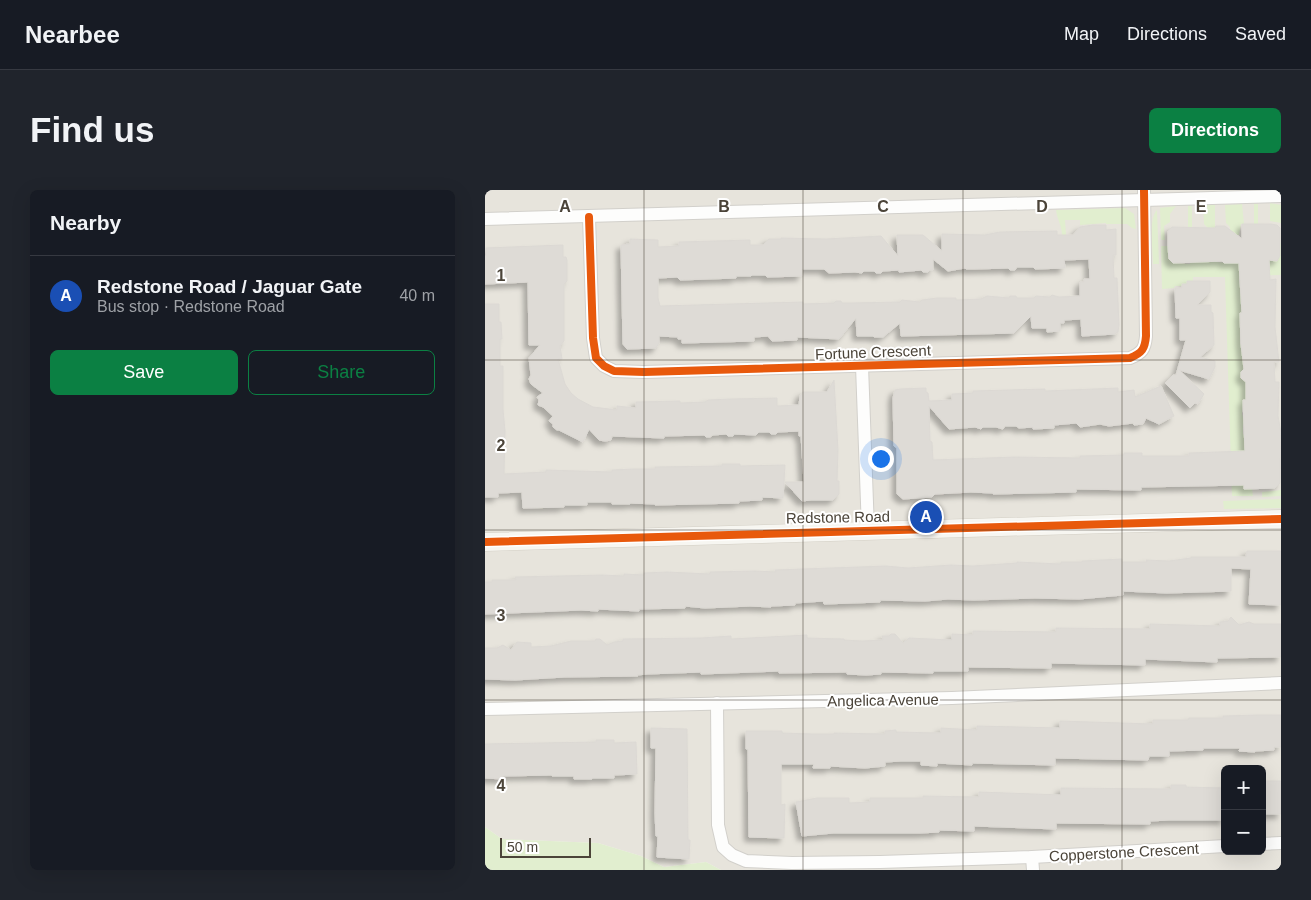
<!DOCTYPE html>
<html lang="en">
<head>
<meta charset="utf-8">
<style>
	:root { --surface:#171b24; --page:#20242c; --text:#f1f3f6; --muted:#9ea1a6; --line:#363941; --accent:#0b8043 }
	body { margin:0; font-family:Helvetica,sans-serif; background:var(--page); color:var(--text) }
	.controls { position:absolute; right:15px; bottom:15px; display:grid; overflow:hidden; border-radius:8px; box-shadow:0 5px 20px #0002 }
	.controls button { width:45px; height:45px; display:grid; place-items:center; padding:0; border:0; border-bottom:1px solid var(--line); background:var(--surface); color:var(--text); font:25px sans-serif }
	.scale { position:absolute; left:15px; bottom:12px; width:91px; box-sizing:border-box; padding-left:5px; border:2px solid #4b4439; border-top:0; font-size:14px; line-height:18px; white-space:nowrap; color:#4b4439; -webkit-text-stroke:4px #fff; paint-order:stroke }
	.you { position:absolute; left:395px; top:268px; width:18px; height:18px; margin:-12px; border:4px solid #fff; border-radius:50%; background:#1a73e8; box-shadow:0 0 0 8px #1a73e833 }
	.badge { display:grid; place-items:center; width:32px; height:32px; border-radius:50%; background:var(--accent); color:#fff; font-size:16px; font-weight:700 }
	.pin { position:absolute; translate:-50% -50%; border:2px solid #fff; box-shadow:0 1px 5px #0006 }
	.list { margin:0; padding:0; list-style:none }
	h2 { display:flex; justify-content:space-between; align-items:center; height:65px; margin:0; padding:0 20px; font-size:21px }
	h2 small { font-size:16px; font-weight:400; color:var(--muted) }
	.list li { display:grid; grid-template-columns:32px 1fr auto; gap:15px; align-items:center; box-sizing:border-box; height:80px; padding:0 20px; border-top:1px solid var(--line) }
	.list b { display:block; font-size:19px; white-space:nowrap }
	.list p { margin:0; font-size:16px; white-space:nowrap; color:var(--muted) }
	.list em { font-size:16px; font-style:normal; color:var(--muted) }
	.actions { display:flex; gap:10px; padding:15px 20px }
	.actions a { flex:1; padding:11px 0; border:1px solid var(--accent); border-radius:8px; text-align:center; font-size:18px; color:var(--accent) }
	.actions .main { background:var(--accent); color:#fff }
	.map { position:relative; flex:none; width:796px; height:680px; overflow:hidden; border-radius:8px }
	header { display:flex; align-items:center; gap:30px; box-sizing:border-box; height:70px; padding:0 25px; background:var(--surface); border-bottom:1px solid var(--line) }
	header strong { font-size:24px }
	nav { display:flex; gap:28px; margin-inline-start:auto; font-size:18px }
	.intro { display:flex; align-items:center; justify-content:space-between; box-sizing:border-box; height:120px; padding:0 30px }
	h1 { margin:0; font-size:35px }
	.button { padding:12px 22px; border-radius:8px; background:var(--accent); color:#fff; font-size:18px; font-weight:700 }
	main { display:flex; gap:30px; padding:0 30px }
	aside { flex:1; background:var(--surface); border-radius:8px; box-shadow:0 5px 20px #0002 }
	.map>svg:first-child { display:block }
	.residential { fill:#e7e4dc; fill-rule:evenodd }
	.green { fill:#e1eecf }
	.building { fill:#dedbd6; stroke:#dcd9d4; fill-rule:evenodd; filter:url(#shadow) }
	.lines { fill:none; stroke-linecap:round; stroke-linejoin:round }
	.street-casing { stroke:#d2d0cb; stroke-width:14 }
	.secondary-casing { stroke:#d3cfc5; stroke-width:19 }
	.street { stroke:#fdfdfc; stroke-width:12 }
	.secondary { stroke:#f7f6f1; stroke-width:18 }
	.cycleway-casing { stroke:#fff; stroke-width:11 }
	.cycleway { stroke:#e8590c; stroke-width:8 }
	.grid { fill:none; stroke:#4b4439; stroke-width:1; stroke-opacity:0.55 }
	.labels { text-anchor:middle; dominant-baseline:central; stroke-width:4; stroke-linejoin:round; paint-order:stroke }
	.street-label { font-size:15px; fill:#4b4439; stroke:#fff }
	.grid-label { font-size:16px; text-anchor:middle; font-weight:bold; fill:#4b4439; stroke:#fff; stroke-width:4; stroke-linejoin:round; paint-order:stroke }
</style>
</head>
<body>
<header>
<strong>Nearbee</strong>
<nav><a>Map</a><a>Directions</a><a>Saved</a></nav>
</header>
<div class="intro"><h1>Find us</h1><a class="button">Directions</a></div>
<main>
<aside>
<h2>Nearby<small></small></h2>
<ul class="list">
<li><span class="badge" style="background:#1a4fb4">A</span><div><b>Redstone Road / Jaguar Gate</b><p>Bus stop · Redstone Road</p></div><em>40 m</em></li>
</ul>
<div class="actions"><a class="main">Save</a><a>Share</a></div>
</aside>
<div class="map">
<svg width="796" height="680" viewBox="0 0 796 680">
	<defs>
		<filter id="shadow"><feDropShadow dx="-4.5" dy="4.5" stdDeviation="2.5" flood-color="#0004"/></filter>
	</defs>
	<rect width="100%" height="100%" fill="#f4f2ee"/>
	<path class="residential" d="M0,0H796V680H236L221,672L179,677L156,666L113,653L17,649L0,637ZM740,579H777V661H740Z"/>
	<g class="green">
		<path d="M785,13L796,15V34V33L785,31Z"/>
		<path d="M757,14L759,34H756L754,45H751V71L769,34V14H773V34L784,70H790V68L795,66V61L794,59L796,52V85L758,86L754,88L758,122L756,123L755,154L759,155L757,165L762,180H758L756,182L763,189L761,208L763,210H758L757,224L760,233L758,235V244L760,246L768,306H747L740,87H708V91H702V94H697V96H690L689,98L677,99L676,56H683L684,69L690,71V73L705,74V68C719,73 717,73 730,66L731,72L743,73L745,72V37L741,33L740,15Z"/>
		<path d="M718,15H730V37L722,45V37L719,34Z"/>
		<path d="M691,16L685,24V32L679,36L680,50H676L675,18Z"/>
		<path d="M703,16H707V40H704V37H703Z"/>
		<path d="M640,18L649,24L651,39L647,38L642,34H621V33L595,35V30H580L581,45H577C577,36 572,29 571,20Z"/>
		<path d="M672,20L674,74H668C668,60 663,29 672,20Z"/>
		<path d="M796,300V306L777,307V302Z"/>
		<path d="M796,309V318L739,319L738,311Z"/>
		<path d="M0,637L17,649L113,653L156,666L179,677L221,672L236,680H0Z"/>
	</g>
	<g class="building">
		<path d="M757,34H786L792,35L795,38V66L792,71L784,70L785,90L791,89L790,137L794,172H789L790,192H794L793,226L796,243L795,293L790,298L759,299V295L656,297V300L591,299V302L508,304V303L486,302L450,304L447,307L418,309L412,304V258L409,256L408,208L410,200L415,199L441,198V202L443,203L444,211L467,210V204L488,203V201L560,199V201L633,198V202L649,200L650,207L676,196L689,226L674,234L661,228L658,234L649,235L648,233L624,236L615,234L595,237L591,233L569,235V238L548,239V237L534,238L531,236H520L518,239L511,237H498L496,239L490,237L464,239L444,216L445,251L447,252L448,270L530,267L595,268V266L639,265V263H657V266H704V263L760,261L758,210H761V192L756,188V182L759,179L756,154L755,123H757L754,73H739L737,71L688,73L684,69L683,57V41L687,37L730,38L731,36H740L757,49Z"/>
		<path d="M608,35H621V40L631,39V65H628L629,88H632L634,135L633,142L630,144L597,146L596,129L579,130V133H575V141L562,142V138H547L546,126L529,143L416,146L415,133L398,147H389L388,146H372L371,128L354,149L312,147V150L287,151L283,146L269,147V151L197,153V149H193V147L174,146V153L171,158L142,159L138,154L136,55L145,54V49L173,50V57L194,56V52L265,50V55H278L284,49H296V48L341,49L396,46L413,66L412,45H438L457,61V44L500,45L515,42L572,41V45H588L595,37ZM448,69L463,81L480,78L481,79H490L523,78L525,80H530L532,77H548L550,79L580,78L579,70L604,69L605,89H599V92H595V106L574,107L567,105L565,107L551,106L549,108H532L531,106H525L524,108L502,106L496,109L471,110V108H452L437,110L435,112L417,110L415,112L366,113H357L356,111H351L349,113L318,114V112L175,116L173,108V88L192,87L195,90L251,88V86H266L267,85H280L282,87L317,86V79H339L344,83L370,82L377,83L379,81H389L391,83H396L398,81L414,80V82L436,80L438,82H443L445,80H448Z"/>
		<path d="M78,55V67H81L82,70V91L79,94V151L75,156L77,169H73L80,194L86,203L93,209L108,217L132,220V216L151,218V212L195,211V213L220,212L223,210L246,209L292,208V216L314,215L315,206L318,202H342L349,190L353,260L352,291H354V304L348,310H326L317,311L300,292H319L316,246H314V241L293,242L291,244H286L284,242H274L271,245L249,244L248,246H243L241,244L228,245L225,247H221L219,245L179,246V248L127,246L126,250L120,251L114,250L104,239L98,252L74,240H72L68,237V234L64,231L68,226L58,217L53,215L54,210L52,207L58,203L46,194L44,189L46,185L44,168L55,155H44L43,92L0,94V66H1V58Z"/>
		<path d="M702,91H725V102L712,115H726V122L728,123L729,155L715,167L730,171V177L724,189L694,180L719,204L713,214L710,213L705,218L680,193L688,185H691L701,150H695V128H691L690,98H697V94H702Z"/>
		<path d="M0,114H14V132H16L17,149H15V176H18V219L20,241L19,284L61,282V280L127,282V280L149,279H170V277L237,276V274H255V276L300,275L298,308L277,307V310L254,311V313L170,315V314L145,313V314H127V312H102V315H79V317L38,318L37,302L13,303V307H0Z"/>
		<path d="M762,361H796V415L764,414L766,379L746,378V401L682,403L638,401V405L594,409L550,408L489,410L463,409L440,411L395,410V412L339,414L338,411L310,413V415L286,416V417L265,416L220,418L200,416V418L154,419V421L113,419V421L96,420L0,424V392H7V390H31L30,387L117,385L139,386V384L159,385V383L182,382L225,384V382L270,381L291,382L290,380L401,376L423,378L466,375L488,376L532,373V372L576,374V372H597V371L637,369V372H662L661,370L684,371L706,368V367H761Z"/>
		<path d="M746,427L754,435L764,432L769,434H796V467L732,468V472L660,469V475L566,473V478L483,477V481H448V483L396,482V484L381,485L362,484V482L294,483V481L216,484V482L162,484L152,485L153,486L79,487L30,490L0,489V458H12L18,455L26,460L32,452L46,453V457L66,456L86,451H110L111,449H115L122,455L129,452L138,451V449L216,448L246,446V449L322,445V448L359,449V450L377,451L398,450L397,446H404L406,444H410L418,453L424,448L467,450V444L488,445V441L571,442V438L665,439V434L735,436V432L743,431Z"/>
		<path d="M773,525H796V557H789V560L770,561V562L754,561L755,558H718V560L684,561V566H664L663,570L570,568V575L487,573V575L452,573V576L436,575V571H416L400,572V576L380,578L345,576V578H328L329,574H296V615L300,614L299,648L264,647L263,559H261V541H297V543L328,544H349V543L400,544V541L411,540V542L456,543V538L492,540V536L575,538V531L668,534V530H703L704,528H738V526Z"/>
		<path d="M166,538L202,539L203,650H205L204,669L172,667L173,646H171L170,623L171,558H166Z"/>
		<path d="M111,550H129V553L151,552L152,584L129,585V588H107V589H89V586H67V585L18,586V589L0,588V554L111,552Z"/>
		<rect x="777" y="591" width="19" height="33"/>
		<path d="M686,595H701V597L740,598V630H684L665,631V634L571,633V639L489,636V641L454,640V642L435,643H348L317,646L311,612L332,608H364V613L385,612V608H438V606L494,607V602L576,605V598L686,599Z"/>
	</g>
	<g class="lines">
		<g class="street-casing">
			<g id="street">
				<path d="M104,27L108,148L111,168L119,176L129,181L159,182L645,168C657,163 660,159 661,146L659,0"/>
				<path d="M0,29L796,6"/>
				<path d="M377,176L383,340"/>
				<path d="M232,513L233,635L238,657L247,665L261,671L307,673L395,672L547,667L740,656"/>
				<path d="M0,519L467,508L796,493"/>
				<path d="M777,654L796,653"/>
				<path d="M547,667L548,680"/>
			</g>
		</g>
		<g class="secondary-casing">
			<path id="secondary" d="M0,352L796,329"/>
		</g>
		<use href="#street" class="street"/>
		<use href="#secondary" class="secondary"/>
		<g class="cycleway-casing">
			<g id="cycleway">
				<path d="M104,27L108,148L111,168L119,176L129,181L159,182L645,168C657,163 660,159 661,146L659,0"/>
				<path d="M0,352L796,329"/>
			</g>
		</g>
		<use href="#cycleway" class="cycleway"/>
	</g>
	<path class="grid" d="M159,0V680M318,0V680M478,0V680M637,0V680M0,170H796M0,340H796M0,510H796"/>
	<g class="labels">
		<g class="street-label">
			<text transform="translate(388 162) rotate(-2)">Fortune Crescent</text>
			<text transform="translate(353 327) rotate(-1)">Redstone Road</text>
			<text transform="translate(398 510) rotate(-1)">Angelica Avenue</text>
			<text transform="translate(639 662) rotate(-3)">Copperstone Crescent</text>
		</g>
	</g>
	<g class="grid-label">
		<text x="80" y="22">A</text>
		<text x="239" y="22">B</text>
		<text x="398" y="22">C</text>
		<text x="557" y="22">D</text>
		<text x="716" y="22">E</text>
		<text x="16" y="91">1</text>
		<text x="16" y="261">2</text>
		<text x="16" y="431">3</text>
		<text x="16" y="601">4</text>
	</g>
</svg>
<div class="controls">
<button>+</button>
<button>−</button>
</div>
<div class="scale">50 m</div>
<div class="you"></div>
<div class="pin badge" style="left:441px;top:327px;background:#1a4fb4">A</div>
</div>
</main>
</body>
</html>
